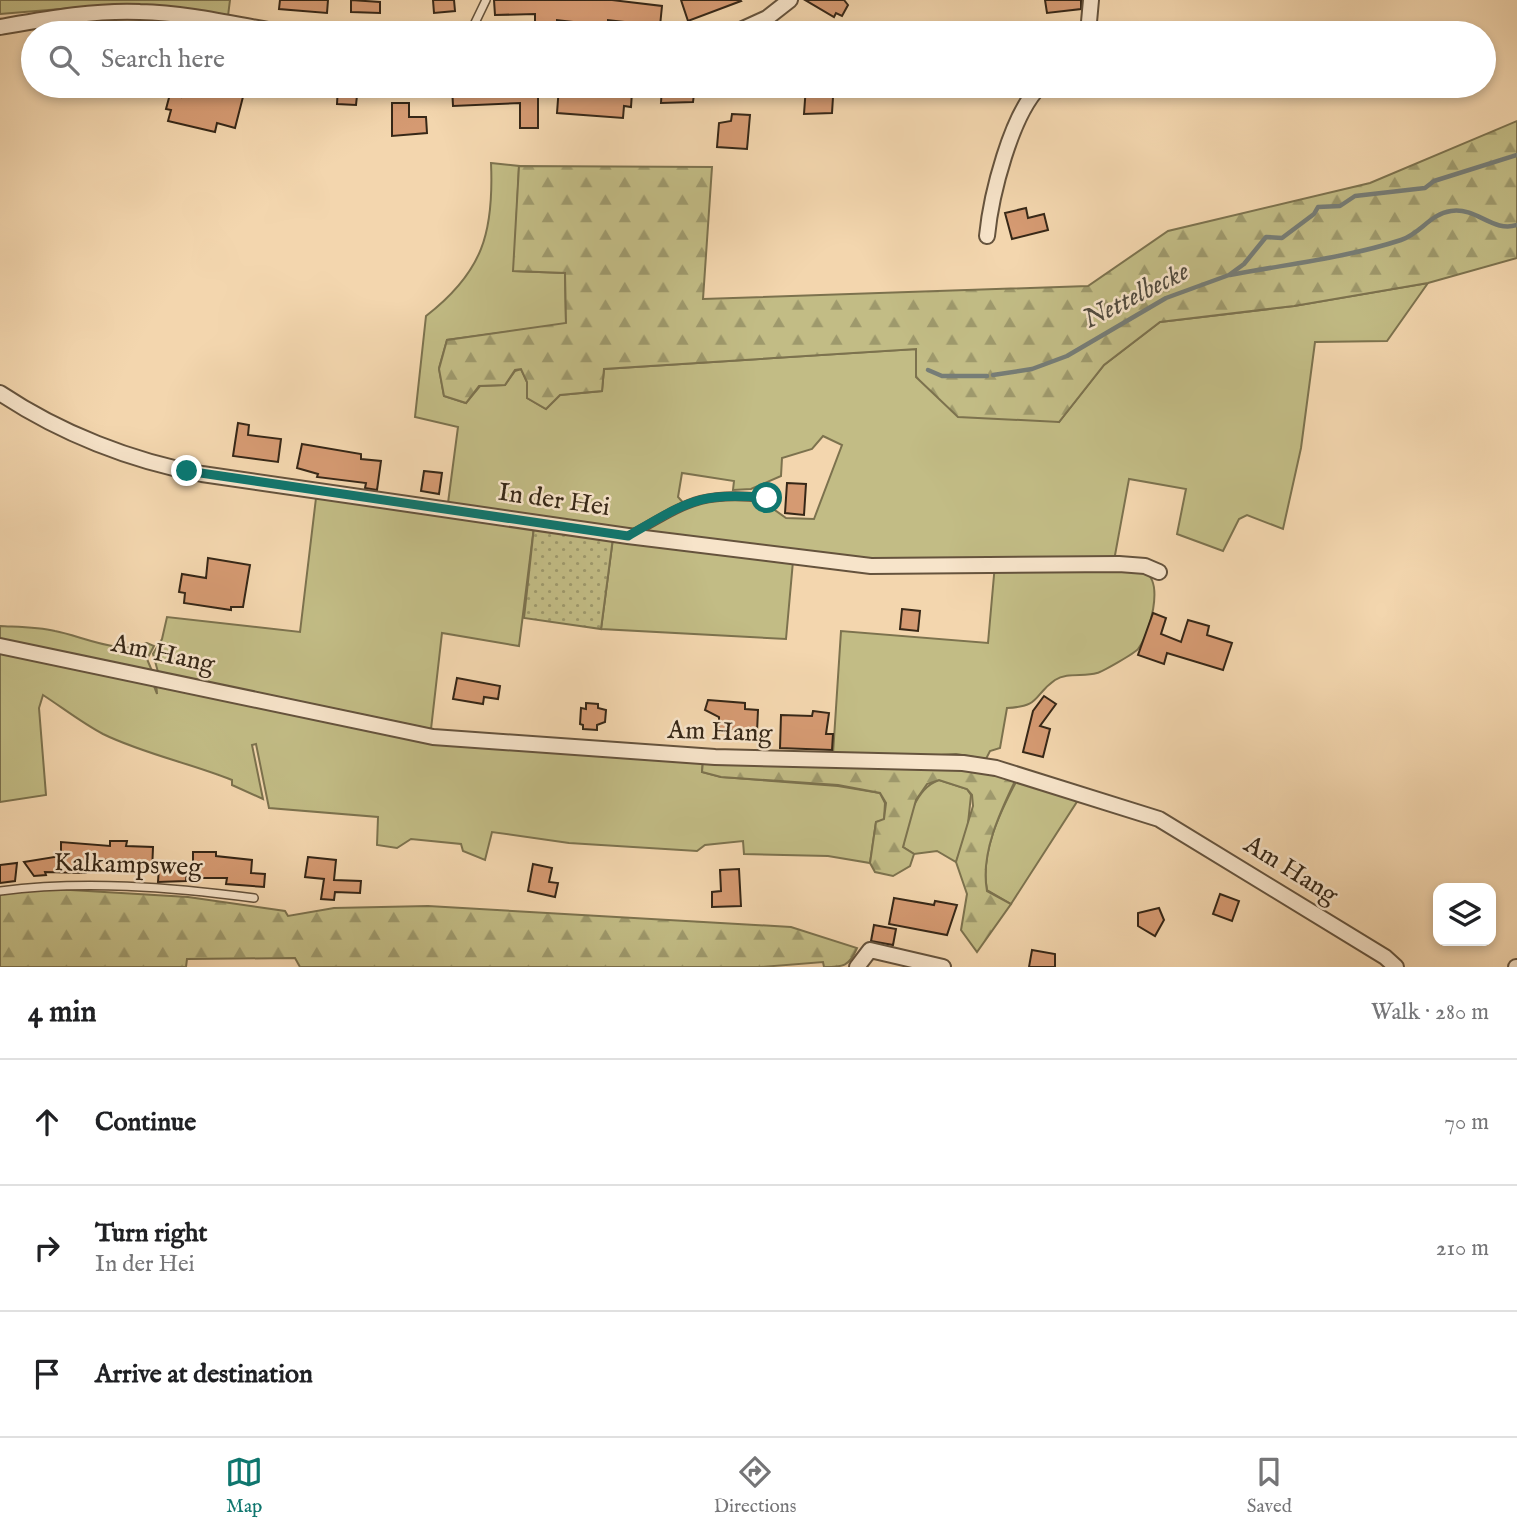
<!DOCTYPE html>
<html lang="en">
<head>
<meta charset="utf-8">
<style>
	:root { --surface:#fff; --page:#f6f6f6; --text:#202124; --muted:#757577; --line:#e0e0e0; --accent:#0f766e }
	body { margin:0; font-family:"IM FELL English",serif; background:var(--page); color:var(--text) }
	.controls { position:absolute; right:21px; bottom:21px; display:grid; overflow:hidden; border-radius:14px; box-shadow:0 4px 10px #0003 }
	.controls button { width:63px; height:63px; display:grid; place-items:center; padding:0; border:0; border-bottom:2px solid var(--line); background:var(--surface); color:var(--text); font:35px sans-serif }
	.stop { position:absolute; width:21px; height:21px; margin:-16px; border:5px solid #0f766e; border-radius:50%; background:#fff }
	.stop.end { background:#0f766e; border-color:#fff; box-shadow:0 2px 7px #0008 }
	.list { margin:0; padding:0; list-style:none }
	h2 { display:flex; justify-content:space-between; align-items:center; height:91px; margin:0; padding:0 28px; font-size:30px }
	h2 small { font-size:23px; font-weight:400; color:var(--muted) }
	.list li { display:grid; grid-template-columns:46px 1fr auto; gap:21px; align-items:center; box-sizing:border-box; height:126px; padding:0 28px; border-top:2px solid var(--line) }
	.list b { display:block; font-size:26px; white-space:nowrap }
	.list p { margin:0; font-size:23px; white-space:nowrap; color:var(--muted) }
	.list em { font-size:23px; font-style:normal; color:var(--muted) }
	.icon { flex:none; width:38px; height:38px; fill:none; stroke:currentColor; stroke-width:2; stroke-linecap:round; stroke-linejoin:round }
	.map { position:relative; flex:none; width:1517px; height:967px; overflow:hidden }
	.search { position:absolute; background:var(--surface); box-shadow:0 4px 10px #0003; left:21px; right:21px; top:21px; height:77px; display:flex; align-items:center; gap:18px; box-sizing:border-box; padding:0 24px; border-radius:38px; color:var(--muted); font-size:26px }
	.sheet { height:469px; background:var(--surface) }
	nav { display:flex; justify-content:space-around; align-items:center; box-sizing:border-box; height:98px; border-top:2px solid var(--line); background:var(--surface); font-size:19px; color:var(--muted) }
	nav a { display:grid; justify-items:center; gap:4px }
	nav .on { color:var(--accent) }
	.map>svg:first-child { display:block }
	.green { fill:#c2bc85; stroke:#7c724e; stroke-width:2; fill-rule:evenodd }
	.forest { fill:url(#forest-firs); stroke:#7c724e; stroke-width:2 }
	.garden { fill:url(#garden-dots); stroke:#7c724e; stroke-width:2 }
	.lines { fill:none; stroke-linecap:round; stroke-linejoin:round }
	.stream { stroke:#767d77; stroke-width:4.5 }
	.building { fill:#d59a72; stroke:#362717; stroke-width:2 }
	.lane-casing { stroke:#65533d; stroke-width:10 }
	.street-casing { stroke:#65533d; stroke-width:18 }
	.lane { stroke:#f7e4ca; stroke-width:7 }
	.street { stroke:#f7e4ca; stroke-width:14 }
	.route { stroke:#0f766e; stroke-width:9 }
	.labels { text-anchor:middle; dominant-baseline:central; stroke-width:5; stroke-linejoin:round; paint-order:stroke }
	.street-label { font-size:26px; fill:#362717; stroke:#f7e4ca }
	.water-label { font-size:28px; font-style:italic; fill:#514b3f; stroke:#f7e4ca }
</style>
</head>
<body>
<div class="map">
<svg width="1517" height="967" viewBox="0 0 1517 967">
	<defs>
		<pattern id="forest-firs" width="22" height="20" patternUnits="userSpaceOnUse" patternTransform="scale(1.75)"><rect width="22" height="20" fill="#c2bc85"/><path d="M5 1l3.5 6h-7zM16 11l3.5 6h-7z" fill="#9e996c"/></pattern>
		<pattern id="garden-dots" width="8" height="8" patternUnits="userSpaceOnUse" patternTransform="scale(1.75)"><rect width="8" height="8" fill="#c2bc85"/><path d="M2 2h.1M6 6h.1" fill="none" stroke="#9e996c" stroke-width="1.8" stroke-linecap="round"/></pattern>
	</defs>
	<rect width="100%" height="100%" fill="#f3d6ae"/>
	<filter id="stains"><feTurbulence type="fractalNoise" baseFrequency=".00286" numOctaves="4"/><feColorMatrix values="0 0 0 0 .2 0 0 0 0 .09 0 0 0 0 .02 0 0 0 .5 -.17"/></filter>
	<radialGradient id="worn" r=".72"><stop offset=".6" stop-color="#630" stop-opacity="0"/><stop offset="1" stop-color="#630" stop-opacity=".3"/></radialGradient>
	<g class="green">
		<path d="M0,0H230L228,16L121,4L0,14Z"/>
		<path d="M491,163L519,166L514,271L565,273L566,324L447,340L439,368L444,396L466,403L480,386L505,385L515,371L521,369L527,382V398L546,409L560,395L602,391L604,369L916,349L1059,422L1104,365L1160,322L1294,306L1428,283L1387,341L1315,342L1301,448L1283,529L1247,515L1239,519L1223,551L1177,534L1186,489L1129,479L1113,566C1123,568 1136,567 1145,572C1164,583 1150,634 1138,649C1135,653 1102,672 1097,673C1084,677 1067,672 1055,680C1032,696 1042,706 1007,708L1000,748L990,751L986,759L956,754L911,757L833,754L841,631L988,643L995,564L866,562L654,536L448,503L458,427L415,417L426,316C483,272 494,232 491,163ZM823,436L842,445L814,519L786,518L765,503L751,499L705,501L687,507L678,497L682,473L734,481L733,490L751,489L781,476L782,458L812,449Z"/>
		<path d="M316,498L534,527L519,646L442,633L431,729L158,672L153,654L162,639L167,617L300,632Z"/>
		<path d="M613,538L793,561L786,639L601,629Z"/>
		<path d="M0,626C18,627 38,627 55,631C82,636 121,656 147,643L154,646L147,659L152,671L0,641Z"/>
		<path d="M0,651L152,681L157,694L156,682L438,743L703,761L702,772L721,777L838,786L880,793L885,803L884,820L876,822L870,863L828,856L744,854L743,841L705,845L697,851L569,843L492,832L485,860L463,851L461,844L411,839L397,848L377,845L378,817L269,808L256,744L252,745L263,799L232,785V780C190,763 144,754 103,734C82,723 63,708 43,695L39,708L46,795L0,802Z"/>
		<path d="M939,780L967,789L971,795L967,833L956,862L937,851L914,854L903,847C907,822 914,789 939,780Z"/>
		<path d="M1017,780L1080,797L1011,904L987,890C980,853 1000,812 1017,780Z"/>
	</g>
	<g class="forest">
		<path d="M1517,121V258L1428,283L1294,306L1160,322L1104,365L1059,422L958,417L916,377V349L604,369L602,391L560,395L546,409L527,398V382L521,369L515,370L505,385L479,386L466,403L444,396L439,369L447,340L566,323L565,273L513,271L519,166L712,167L703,299L1088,286L1168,231L1370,183Z"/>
		<path d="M703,761L963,770L1016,779C1000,812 980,854 987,891L1011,904L977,952L961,930L967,894L956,862L973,806L972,795L967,789L939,780L927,784L916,800L903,847L914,854L910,866L893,876L875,872L870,863L876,822L884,819L886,803L880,793L838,785L721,777L702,772Z"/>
		<path d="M54,889L188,897L285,911L288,916L334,908L428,906L791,927L857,948C849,967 843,967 824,967L823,962L761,967H300L295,958L187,959L186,967H0V892Z"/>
	</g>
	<path class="garden" d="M534,527L613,538L601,629L524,618Z"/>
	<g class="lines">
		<g class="stream">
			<path d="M1230,275C1287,264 1346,258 1401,240C1420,234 1430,214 1451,211C1477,207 1493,233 1517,225"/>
			<path d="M928,370L942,376H987"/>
			<path d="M993,375L1032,369L1067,356L1166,298L1229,275L1244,264L1266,237L1282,238L1314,214L1318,207L1340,206L1355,196L1425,188L1434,181L1517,155"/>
		</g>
	</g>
	<g class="building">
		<path d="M280,0H328L327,13L279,9Z"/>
		<path d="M351,0L380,2V13L351,12Z"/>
		<path d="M433,0H454L455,11L434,13Z"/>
		<path d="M494,0H612L662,6L660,26L608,20V26L557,20V22H535V14L495,15Z"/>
		<path d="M681,0H740L741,1L688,21Z"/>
		<path d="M805,0H844L848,5L842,16L836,13L834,17Z"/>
		<path d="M1045,0H1081V9L1047,13Z"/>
		<path d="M184,86H232L245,89L235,128L217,123L215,132L168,121L171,110L166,109L170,94L181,97Z"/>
		<path d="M338,86H358L356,105L337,104Z"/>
		<path d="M452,86H538V128H520V103L453,106Z"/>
		<path d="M559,86L571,87V90L632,92L631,107L624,106L623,118L557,113Z"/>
		<path d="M662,86H695L693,102L661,103Z"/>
		<path d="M806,86H823L822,96L833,97L832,113L804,114Z"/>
		<path d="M392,103H409V117H426L427,133L392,136Z"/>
		<path d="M732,114L750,115L747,149L717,147L719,123L731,121Z"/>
		<path d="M1026,208L1028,218L1044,214L1048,230L1012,239L1005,213Z"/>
		<path d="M238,423L249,425L248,435L281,439L278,462L233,456Z"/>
		<path d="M302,444L361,454V459L381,461L377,490L365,488L366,483L317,477L318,474L297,468Z"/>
		<path d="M424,471L442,473L439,494L421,491Z"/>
		<path d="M787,483L806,484L804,515L785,513Z"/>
		<path d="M208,558L250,565L243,607H231V610L184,603L185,593L179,592L182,574L206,578Z"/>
		<path d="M902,609L920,611L918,631L900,629Z"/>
		<path d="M1153,613L1166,618L1161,634L1181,642L1188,620L1209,626L1207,635L1232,643L1223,670L1167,653L1164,664L1138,655Z"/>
		<path d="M457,678L500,686L498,699L484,697L483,704L453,699Z"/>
		<path d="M1044,696L1056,704L1040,726L1050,729L1043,757L1023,752L1033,711Z"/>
		<path d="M708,700L745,703V709L758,710L757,732L719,730V717L705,710Z"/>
		<path d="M586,703L598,704V708L606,710L605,722L597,725V730L583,729V725L580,724L581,708L586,709Z"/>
		<path d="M813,711L829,713L826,734H833L832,750L780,748L781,715L812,716Z"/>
		<path d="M110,841H127L126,846L153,847L152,872L109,871V860L87,859L86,873L45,872L46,875L34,876L24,862L61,856V842L110,846Z"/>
		<path d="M193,852H216V856L252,860L251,873L265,874L264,887L226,884L227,878H187V865H193Z"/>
		<path d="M308,857L336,860L334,880L361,881L360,893L335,892L334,900L321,899L324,879L305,877Z"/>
		<path d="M17,863L15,881L0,883V865Z"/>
		<path d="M533,864L552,868L549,882L558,883L555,897L528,891Z"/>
		<path d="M159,866L187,868L186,881L158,882Z"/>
		<path d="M739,869L741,906L712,907V892L721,891L720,870Z"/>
		<path d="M1220,894L1239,901L1232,921L1213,914Z"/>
		<path d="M894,898L934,905L935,901L957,905L947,935L889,924Z"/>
		<path d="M1159,908L1164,920L1155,936L1138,926V913Z"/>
		<path d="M874,925L896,929L893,945L871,941Z"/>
		<path d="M1032,950L1055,954V967H1029Z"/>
	</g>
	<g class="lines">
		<g class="lane-casing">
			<g id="lane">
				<path d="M304,33L318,28L459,30L473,27L486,0"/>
				<path d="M632,534C689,502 700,491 767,498"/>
				<path d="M0,891C84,880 170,887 254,898"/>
			</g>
		</g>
		<g class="street-casing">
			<g id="street">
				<path d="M0,27C46,19 94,10 140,12C189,13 237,25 285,33"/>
				<path d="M734,33L767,18L790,0"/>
				<path d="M1088,33L1091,0"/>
				<path d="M987,236C991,195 1011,115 1040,86"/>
				<path d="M0,393C60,433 131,461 202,474L628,536L871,566L1119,564L1145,566L1159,572"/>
				<path d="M0,646L433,737L715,757L963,763L996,768L1159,819L1385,957L1396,967"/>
				<path d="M857,967L870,950L943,967"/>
				<path d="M1516,967H1517"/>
			</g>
		</g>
		<use href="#lane" class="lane"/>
		<use href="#street" class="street"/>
	</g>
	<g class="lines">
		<path class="route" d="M187,471L628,536C686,503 698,491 767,498"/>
	</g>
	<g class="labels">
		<g class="street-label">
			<text transform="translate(554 500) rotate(8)">In der Hei</text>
			<text transform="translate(163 654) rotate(12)">Am Hang</text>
			<text transform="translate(720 732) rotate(2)">Am Hang</text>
			<text transform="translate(128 865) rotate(2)">Kalkampsweg</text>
			<text transform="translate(1291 870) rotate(32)">Am Hang</text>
		</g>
		<g class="water-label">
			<text transform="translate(1136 296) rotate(-27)">Nettelbecke</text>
		</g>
	</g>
	<rect width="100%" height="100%" filter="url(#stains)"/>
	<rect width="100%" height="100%" fill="url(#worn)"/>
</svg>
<div class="controls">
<button><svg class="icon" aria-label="layers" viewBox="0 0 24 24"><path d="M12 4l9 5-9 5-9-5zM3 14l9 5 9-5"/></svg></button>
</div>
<div class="stop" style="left:767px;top:498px"></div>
<div class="stop end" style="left:187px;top:471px"></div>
<div class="search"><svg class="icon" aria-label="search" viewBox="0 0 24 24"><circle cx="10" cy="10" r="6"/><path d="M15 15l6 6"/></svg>Search here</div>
</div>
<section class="sheet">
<h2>4 min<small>Walk · 280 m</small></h2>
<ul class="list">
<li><svg class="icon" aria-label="ahead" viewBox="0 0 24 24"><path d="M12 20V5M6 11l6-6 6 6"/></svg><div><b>Continue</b></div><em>70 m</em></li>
<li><svg class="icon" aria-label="right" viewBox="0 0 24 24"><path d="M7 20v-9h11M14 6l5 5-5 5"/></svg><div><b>Turn right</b><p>In der Hei</p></div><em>210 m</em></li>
<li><svg class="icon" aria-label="arrive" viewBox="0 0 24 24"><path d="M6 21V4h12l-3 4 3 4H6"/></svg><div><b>Arrive at destination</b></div></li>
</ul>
</section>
<nav>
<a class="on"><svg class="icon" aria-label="map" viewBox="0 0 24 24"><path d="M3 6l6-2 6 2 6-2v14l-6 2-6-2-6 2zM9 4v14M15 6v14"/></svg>Map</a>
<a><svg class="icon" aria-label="directions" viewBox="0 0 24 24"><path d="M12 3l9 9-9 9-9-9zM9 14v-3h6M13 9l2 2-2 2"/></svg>Directions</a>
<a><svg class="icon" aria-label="saved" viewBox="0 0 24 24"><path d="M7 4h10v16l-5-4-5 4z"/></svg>Saved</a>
</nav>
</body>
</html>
